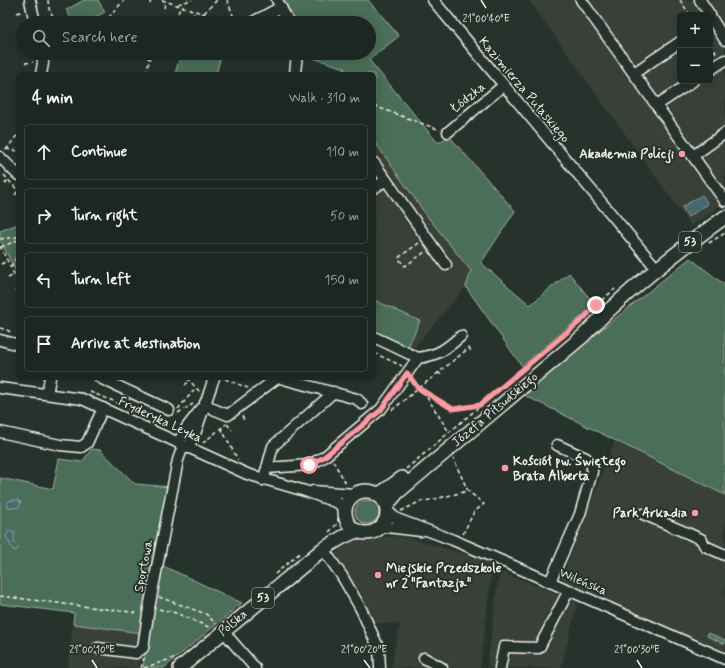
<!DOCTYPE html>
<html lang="en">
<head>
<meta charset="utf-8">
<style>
	:root { --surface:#1c2622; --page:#252e2a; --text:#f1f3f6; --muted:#a0a5a5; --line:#3a4340 }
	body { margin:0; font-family:Mynerve,sans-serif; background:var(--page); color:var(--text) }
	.controls { position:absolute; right:12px; top:12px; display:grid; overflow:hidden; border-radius:6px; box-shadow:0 2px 10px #0003 }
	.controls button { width:36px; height:36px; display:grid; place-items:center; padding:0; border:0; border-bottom:1px solid var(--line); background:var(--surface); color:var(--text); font:20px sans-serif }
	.stop { position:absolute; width:12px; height:12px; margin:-9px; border:3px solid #ff9aa2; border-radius:50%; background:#fff }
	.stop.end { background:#ff9aa2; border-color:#fff; box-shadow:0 1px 4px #0008 }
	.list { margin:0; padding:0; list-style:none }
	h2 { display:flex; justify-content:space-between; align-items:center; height:52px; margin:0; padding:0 16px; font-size:17px }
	h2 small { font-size:13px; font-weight:400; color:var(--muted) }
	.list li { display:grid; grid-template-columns:26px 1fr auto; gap:12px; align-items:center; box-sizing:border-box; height:56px; margin:0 8px 8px; padding:0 8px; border:1px solid var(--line); border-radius:6px }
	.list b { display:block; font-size:15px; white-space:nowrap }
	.list em { font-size:13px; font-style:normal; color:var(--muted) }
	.icon { flex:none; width:22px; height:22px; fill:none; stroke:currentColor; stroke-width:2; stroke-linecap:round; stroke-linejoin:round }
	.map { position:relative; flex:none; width:725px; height:668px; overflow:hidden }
	.search { position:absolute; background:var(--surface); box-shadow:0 2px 10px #0003; left:16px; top:16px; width:360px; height:44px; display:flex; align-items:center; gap:10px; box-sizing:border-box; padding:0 14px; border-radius:22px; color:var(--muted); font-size:15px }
	.panel { position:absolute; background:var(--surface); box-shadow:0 2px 10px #0003; left:16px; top:72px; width:360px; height:308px; border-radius:6px }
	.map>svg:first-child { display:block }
	.built { fill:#393f38; fill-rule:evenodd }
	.green { fill:#4c6e59; stroke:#a0b0a0 }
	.water { fill:#47676d; stroke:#8c9e9e }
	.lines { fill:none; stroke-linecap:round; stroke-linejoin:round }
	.minor-casing { stroke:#f4f1e8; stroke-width:13 }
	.major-casing { stroke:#f4f1e8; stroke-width:16 }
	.path { stroke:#f4f1e8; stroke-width:1.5; stroke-dasharray:4 3; stroke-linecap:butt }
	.minor { stroke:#26332d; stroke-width:10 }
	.major { stroke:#26332d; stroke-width:13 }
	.route { stroke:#ff9aa2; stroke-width:5 }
	.ticks { fill:none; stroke:#f4f1e8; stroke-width:1.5 }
	.poi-dot { fill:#ff9aa2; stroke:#26332d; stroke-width:1.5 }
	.labels { text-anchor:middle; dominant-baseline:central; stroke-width:4; stroke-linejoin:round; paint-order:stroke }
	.shield { fill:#26332d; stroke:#b6b8b0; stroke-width:1 }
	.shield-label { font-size:12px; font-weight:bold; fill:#f4f1e8 }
	.street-label { font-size:13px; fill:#f4f1e8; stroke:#26332d }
	.poi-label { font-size:13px; font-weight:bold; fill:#f4f1e8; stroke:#26332d; text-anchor:end }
	.ticks-label { font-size:10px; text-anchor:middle; fill:#f4f1e8; stroke:#26332d; stroke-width:4; stroke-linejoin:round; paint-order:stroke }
</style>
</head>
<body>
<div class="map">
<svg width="725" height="668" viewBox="0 0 725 668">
	<rect width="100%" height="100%" fill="#26332d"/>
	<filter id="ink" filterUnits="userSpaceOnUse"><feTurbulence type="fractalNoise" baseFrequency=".025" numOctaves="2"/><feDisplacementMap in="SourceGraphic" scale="8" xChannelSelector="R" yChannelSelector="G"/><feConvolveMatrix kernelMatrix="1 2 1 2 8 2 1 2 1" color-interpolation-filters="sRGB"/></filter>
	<g filter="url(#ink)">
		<g class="built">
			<path d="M529,0H725V203L691,226ZM680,15H710V81H680Z"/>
			<path d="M374,141L427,216L471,271L466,287L411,351L374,333Z"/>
			<path d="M615,441L725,495V651L670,629L561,579Z"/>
			<path d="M394,536L413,539L493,562L480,668H391L400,624L374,623L363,596L333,555L350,541Z"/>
			<path d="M502,572L578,602L561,668H487L498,581Z"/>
			<path d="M73,624L142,633L139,668H68Z"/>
		</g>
		<g class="green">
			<path d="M84,0H98L105,12L84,23H74L66,10Z"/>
			<path d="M282,0H368L399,36L369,60L438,143L449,136L515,211L481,263L530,305L569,273L595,305L522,366L466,287L471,271L427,216L374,141V74H343L345,68L303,55V53H369V23H295Z"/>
			<path d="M181,53H222L216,74H175Z"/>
			<path d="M18,224V276L0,240V231Z"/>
			<path d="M690,258L725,285V495L522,394Z"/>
			<path d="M374,300L420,321L408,347L374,332Z"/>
			<path d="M92,449L100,450L135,484L171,487L142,633L73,624L74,613L0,604V478L53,489L59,459L82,462Z"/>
			<circle cx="367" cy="512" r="12"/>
			<path d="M159,564L242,603L164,668H143Z"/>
			<path d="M708,633L725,640V644L707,636Z"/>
		</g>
		<g class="water">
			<path d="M702,195L708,204L688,217L682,207Z"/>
			<path d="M17,500L21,502L19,507L13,508L8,507L7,504L9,501Z"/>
			<path d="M9,531L15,533L14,537V543L19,547L17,550H13L6,536Z"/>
		</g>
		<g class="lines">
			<g class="minor-casing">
				<g id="minor">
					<path d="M30,0L35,23"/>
					<path d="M277,0L289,23"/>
					<path d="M433,0L657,269"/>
					<path d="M581,0L725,201"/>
					<path d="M700,0L710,15"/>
					<path d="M710,16L725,40"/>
					<path d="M251,23L281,7"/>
					<path d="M710,70L725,60"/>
					<path d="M634,73L680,42"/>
					<path d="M41,74L43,63L42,53"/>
					<path d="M295,74L297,53"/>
					<path d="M657,105L693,81"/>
					<path d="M448,132L504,85"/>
					<path d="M693,156L725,133"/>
					<path d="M0,157L18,175"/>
					<path d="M374,163L446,265"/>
					<path d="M374,188L386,180"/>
					<path d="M374,337L418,358"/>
					<path d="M0,340L16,344"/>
					<path d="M100,378L169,410"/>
					<path d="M280,378L357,399L362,404"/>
					<path d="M0,388L82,399L247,474L305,491L338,503L345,510"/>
					<path d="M47,394L50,378"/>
					<path d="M205,403L213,409L228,415L277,378"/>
					<path d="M0,432L60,445L81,447L87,443L103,408"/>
					<path d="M178,443L187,427L201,409"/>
					<path d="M188,448L196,431L214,378"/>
					<path d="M267,468L273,446L334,392"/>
					<path d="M263,480L267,468L309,465L324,457L381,409L418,358C439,355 446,349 461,336"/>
					<path d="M313,491L355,494"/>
					<path d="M387,511L397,519L453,540L516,567L725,659"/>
					<path d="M643,514L701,539L705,546L725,555"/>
					<path d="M379,528L387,527L421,531"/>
					<path d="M323,549L342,576L361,609L379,649L380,668"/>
					<path d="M550,582L580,514L592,472V463L586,458L557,445"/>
					<path d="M223,631L255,668"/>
					<path d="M98,648L136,653L143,648L149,608L178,460L183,446"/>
					<path d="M424,658L442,668"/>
					<path d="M500,668L504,647L539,648L569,590"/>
				</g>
			</g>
			<g class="major-casing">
				<g id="major">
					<circle cx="366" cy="512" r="21"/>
					<path d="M377,495L384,491L402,478"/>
					<path d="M386,506L397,493L583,336C625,292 675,253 725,217"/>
					<path d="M180,668L323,549L343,537L356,531"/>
				</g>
			</g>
			<g class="path">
				<path d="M48,0L49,9L56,23"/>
				<path d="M162,0L231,23"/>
				<path d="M227,0L236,23"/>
				<path d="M680,0L690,15"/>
				<path d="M150,4L151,0"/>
				<path d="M178,4L192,0"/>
				<path d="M164,8L166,2"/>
				<path d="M17,13L23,11"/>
				<path d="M178,13L181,7"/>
				<path d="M204,13L217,0"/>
				<path d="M193,17L195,11"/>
				<path d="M207,21L210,16"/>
				<path d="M104,23L124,0"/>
				<path d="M21,30L23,29"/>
				<path d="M710,44L717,54"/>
				<path d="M22,46H23"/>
				<path d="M138,53L141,54L140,57"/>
				<path d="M141,54L150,59L145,74"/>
				<path d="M52,59L53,53"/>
				<path d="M25,63L33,62"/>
				<path d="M374,106L440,130"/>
				<path d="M6,149L18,151"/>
				<path d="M6,150L18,134"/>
				<path d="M4,175L18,191"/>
				<path d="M5,184L8,179"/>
				<path d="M15,195L18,191"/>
				<path d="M0,239L18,237"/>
				<path d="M419,243L398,258L405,266L425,252"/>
				<path d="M709,243L725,233"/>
				<path d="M0,246L18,282"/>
				<path d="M1,247L18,240"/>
				<path d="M1,264L7,261"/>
				<path d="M11,267L18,254"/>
				<path d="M8,278L14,275"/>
				<path d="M15,291L18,289"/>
				<path d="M0,328L7,330L12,333"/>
				<path d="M374,353L402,366"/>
				<path d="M438,372L441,375"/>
				<path d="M187,378L200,392"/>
				<path d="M225,379L248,388"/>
				<path d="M413,380L422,391L453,409L478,405"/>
				<path d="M185,385L189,381"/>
				<path d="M423,391L449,432"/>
				<path d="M90,392L111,400L144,416"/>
				<path d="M178,409L196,388"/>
				<path d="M392,410L469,348L471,351"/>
				<path d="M178,413L193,404"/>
				<path d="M242,416L244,420"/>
				<path d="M227,424L232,430"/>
				<path d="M161,425L165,418"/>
				<path d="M221,428L238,460"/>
				<path d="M203,443L226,424"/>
				<path d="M333,461L347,485"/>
				<path d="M406,469L584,318L596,305L615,289"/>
				<path d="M361,487L372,486"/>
				<path d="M401,511L421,501L431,500L468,491L453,458"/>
				<path d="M329,532L338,523V516"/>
				<path d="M463,534L474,512L484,504L468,491"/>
				<path d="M364,536L372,535"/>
				<path d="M275,574L300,553"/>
				<path d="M0,596L139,613"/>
				<path d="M159,597L206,614L216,624"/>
				<path d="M159,609L176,613L211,628"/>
				<path d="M141,668L144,658"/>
				<path d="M144,668L176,657"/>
			</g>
			<use href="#minor" class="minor"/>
			<use href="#major" class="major"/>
		</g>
	</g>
	<g class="lines" filter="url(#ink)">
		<path class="route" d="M309,465L324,457L381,410L407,373L418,388L453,409L480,405L584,318L596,305"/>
	</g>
	<path class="ticks" d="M481,0L486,8M92,660L97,668M364,660L370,668M637,660L642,668"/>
	<g class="poi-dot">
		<circle cx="682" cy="154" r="4"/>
		<circle cx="505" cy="468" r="4"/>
		<circle cx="695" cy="513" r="4"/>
		<circle cx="378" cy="575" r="4"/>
	</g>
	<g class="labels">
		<g class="shield">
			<rect x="679" y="232" width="22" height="20" rx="3"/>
			<rect x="252" y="588" width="22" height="20" rx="3"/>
		</g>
		<g class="shield-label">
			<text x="690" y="242">53</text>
			<text x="263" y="598">53</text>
		</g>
		<g class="street-label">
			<text transform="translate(524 90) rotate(50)">Kazimierza Pułaskiego</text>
			<text transform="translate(468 98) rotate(-39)">Łódzka</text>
			<text transform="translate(495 410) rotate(-40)">Józefa Piłsudskiego</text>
			<text transform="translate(160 420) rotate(25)">Fryderyka Leyka</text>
			<text transform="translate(144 566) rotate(-79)">Sportowa</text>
			<text transform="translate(583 582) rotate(23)">Wileńska</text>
			<text transform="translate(233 623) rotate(-40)">Polska</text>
		</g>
		<g class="poi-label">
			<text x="674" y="154">Akademia Policji</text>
			<text x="513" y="461" text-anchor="start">Kościół pw. Świętego<tspan x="513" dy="15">Brata Alberta</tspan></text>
			<text x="687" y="513">Park Arkadia</text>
			<text x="386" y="568" text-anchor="start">Miejskie Przedszkole<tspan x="386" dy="15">nr 2 "Fantazja"</tspan></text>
		</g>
	</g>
	<g class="ticks-label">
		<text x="486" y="22">21°00'40"E</text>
		<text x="92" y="653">21°00'10"E</text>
		<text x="364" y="653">21°00'20"E</text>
		<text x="637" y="653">21°00'30"E</text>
	</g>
</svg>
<div class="controls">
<button>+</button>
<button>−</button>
</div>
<div class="stop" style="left:309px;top:465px"></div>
<div class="stop end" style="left:596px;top:305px"></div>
<div class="search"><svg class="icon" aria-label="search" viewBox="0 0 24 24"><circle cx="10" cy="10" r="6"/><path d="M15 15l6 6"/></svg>Search here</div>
<section class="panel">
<h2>4 min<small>Walk · 310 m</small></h2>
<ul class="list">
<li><svg class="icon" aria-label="ahead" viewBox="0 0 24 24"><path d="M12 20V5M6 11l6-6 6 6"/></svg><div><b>Continue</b></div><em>110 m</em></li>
<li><svg class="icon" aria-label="right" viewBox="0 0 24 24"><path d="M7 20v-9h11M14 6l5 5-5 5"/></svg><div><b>Turn right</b></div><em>50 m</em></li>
<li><svg class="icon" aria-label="left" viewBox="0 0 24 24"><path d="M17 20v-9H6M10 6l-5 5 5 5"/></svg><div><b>Turn left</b></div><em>150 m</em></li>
<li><svg class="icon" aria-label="arrive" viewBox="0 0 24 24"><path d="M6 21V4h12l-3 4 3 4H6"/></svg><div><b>Arrive at destination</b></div></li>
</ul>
</section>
</div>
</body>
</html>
